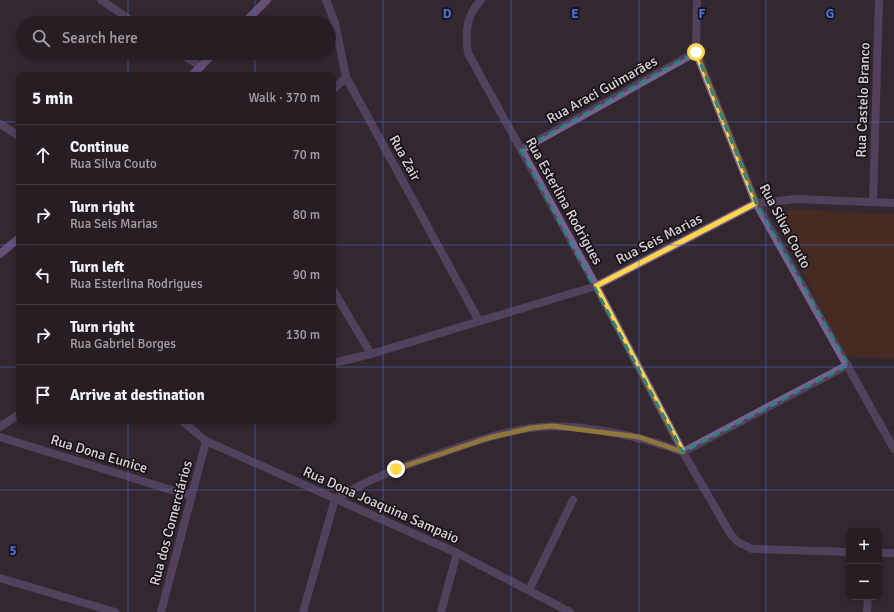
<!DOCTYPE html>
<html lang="en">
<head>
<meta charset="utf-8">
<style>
	:root { --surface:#261e23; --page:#2e272b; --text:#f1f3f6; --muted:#a4a2a6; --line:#423c41 }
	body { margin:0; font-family:Signika,sans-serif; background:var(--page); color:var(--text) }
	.controls { position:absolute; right:12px; bottom:12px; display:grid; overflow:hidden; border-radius:8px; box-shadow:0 2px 6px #0003 }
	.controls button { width:36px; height:36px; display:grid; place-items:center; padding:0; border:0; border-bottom:1px solid var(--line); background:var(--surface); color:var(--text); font:20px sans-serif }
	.stop { position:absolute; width:12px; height:12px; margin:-9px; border:3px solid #ffd54a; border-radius:50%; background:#fff }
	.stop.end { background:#ffd54a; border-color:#fff; box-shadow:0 1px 4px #0008 }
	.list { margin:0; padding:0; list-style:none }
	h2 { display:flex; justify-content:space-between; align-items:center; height:52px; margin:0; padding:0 16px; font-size:17px }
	h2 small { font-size:13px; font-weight:400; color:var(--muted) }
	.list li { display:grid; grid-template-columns:26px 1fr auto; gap:12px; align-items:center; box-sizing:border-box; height:60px; padding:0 16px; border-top:1px solid var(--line) }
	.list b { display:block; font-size:15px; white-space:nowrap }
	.list p { margin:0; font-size:13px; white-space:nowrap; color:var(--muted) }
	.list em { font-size:13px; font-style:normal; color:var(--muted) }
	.icon { flex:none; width:22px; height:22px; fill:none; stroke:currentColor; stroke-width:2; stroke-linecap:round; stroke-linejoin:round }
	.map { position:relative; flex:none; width:894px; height:612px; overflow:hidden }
	.search { position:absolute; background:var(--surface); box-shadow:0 2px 6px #0003; left:16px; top:16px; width:320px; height:44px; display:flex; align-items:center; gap:10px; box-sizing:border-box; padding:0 14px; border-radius:22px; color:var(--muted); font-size:15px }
	.panel { position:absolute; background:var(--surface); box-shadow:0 2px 6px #0003; left:16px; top:72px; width:320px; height:352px; border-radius:8px }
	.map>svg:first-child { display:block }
	.green { fill:#612e12 }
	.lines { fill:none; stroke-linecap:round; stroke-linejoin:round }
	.minor { stroke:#796093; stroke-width:8 }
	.tertiary { stroke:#796093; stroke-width:8 }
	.secondary { stroke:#a47cce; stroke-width:8 }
	.route { stroke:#ffd54a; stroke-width:5 }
	.marked { fill:none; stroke:#2d847e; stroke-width:3; stroke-dasharray:8 5; stroke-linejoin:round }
	.grid { fill:none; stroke:#4c70d8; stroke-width:1; stroke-opacity:0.55 }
	.labels { text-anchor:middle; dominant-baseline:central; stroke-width:3.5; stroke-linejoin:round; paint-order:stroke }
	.street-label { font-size:14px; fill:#dad4d8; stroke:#171316 }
	.grid-label { font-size:13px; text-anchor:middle; font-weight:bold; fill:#4c70d8; stroke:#171316; stroke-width:3.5; stroke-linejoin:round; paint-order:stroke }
</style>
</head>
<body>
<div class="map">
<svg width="894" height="612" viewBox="0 0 894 612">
	<rect width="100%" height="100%" fill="#33282f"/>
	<path class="green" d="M796,209L894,215V358L846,357L773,214Z"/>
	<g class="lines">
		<g class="minor">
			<path d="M101,0L135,23"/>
			<path d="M326,0L335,23L346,77L479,321"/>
			<path d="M481,0C466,16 465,32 468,53L596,286L683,452L731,535L738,542L752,549L849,552"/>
			<path d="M697,0L696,52L756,203L894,449"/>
			<path d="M180,53L201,67"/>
			<path d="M333,90L346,77"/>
			<path d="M0,124L19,136"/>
			<path d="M521,150L696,52"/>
			<path d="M873,202L879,0"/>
			<path d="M333,290L371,354"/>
			<path d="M333,363L371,354L596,286L756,203L796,199L894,203"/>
			<path d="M0,427L19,414"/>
			<path d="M0,437L191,496"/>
			<path d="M879,553H894"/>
			<path d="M0,578L115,612"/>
			<path d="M529,590L573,500"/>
			<path d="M303,612L335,499C367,480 400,467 435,455C466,445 499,432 531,428C577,422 640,436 683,452L848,365"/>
			<path d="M441,612L457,553"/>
			<path d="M867,612L868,597"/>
		</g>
		<g class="tertiary">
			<path d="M182,421L206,441L457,553L570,612"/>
			<path d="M161,612L206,441"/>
		</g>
		<g class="secondary">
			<path d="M244,23L267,0"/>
			<path d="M192,75L214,53"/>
			<path d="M0,254L19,238"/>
		</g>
	</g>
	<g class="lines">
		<path class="route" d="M396,469L488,438L531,428L552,426L639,437L683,452L596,286L756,203L696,52"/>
	</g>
	<path d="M0 0H894V612H0ZM696,52L756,203L848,365L683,452L521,150Z" fill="#33282f" fill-opacity=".55" fill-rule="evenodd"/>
	<path class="marked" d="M696,52L756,203L848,365L683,452L521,150Z"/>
	<path class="grid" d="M128,0V23M255,0V23M383,0V612M511,0V612M639,0V612M766,0V612M128,53V75M255,53V75M0,122H19M333,122H894M0,245H19M333,245H894M0,367H19M333,367H894M128,421V612M255,421V612M0,490H894"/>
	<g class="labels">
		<g class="street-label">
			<text transform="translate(602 90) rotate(-29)">Rua Araci Guimarães</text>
			<text transform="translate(863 100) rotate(-88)">Rua Castelo Branco</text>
			<text transform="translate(405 158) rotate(61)">Rua Zair</text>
			<text transform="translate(564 201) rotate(61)">Rua Esterlina Rodrigues</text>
			<text transform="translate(785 226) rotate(62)">Rua Silva Couto</text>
			<text transform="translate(659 239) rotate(-27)">Rua Seis Marias</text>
			<text transform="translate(99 454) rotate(17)">Rua Dona Eunice</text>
			<text transform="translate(381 505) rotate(24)">Rua Dona Joaquina Sampaio</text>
			<text transform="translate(171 523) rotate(-75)">Rua dos Comerciários</text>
		</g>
	</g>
	<g class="grid-label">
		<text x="447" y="18">D</text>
		<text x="575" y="18">E</text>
		<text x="702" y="18">F</text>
		<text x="830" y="18">G</text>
		<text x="13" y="555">5</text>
	</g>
</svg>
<div class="controls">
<button>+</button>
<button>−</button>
</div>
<div class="stop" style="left:696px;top:52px"></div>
<div class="stop end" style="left:396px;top:469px"></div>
<div class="search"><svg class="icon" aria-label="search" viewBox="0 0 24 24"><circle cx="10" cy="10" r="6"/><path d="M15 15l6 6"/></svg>Search here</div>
<section class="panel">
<h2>5 min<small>Walk · 370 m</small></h2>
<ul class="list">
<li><svg class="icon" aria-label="ahead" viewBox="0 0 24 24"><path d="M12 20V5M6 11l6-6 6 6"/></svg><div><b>Continue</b><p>Rua Silva Couto</p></div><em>70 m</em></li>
<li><svg class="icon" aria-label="right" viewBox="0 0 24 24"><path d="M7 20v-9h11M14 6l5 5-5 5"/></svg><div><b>Turn right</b><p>Rua Seis Marias</p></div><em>80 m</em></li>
<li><svg class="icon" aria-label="left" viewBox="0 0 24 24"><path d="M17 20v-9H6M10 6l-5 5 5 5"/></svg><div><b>Turn left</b><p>Rua Esterlina Rodrigues</p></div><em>90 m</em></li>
<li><svg class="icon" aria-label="right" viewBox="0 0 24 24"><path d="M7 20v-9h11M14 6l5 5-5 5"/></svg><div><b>Turn right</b><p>Rua Gabriel Borges</p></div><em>130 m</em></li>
<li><svg class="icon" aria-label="arrive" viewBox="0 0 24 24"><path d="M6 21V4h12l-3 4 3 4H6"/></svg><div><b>Arrive at destination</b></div></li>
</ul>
</section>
</div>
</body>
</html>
